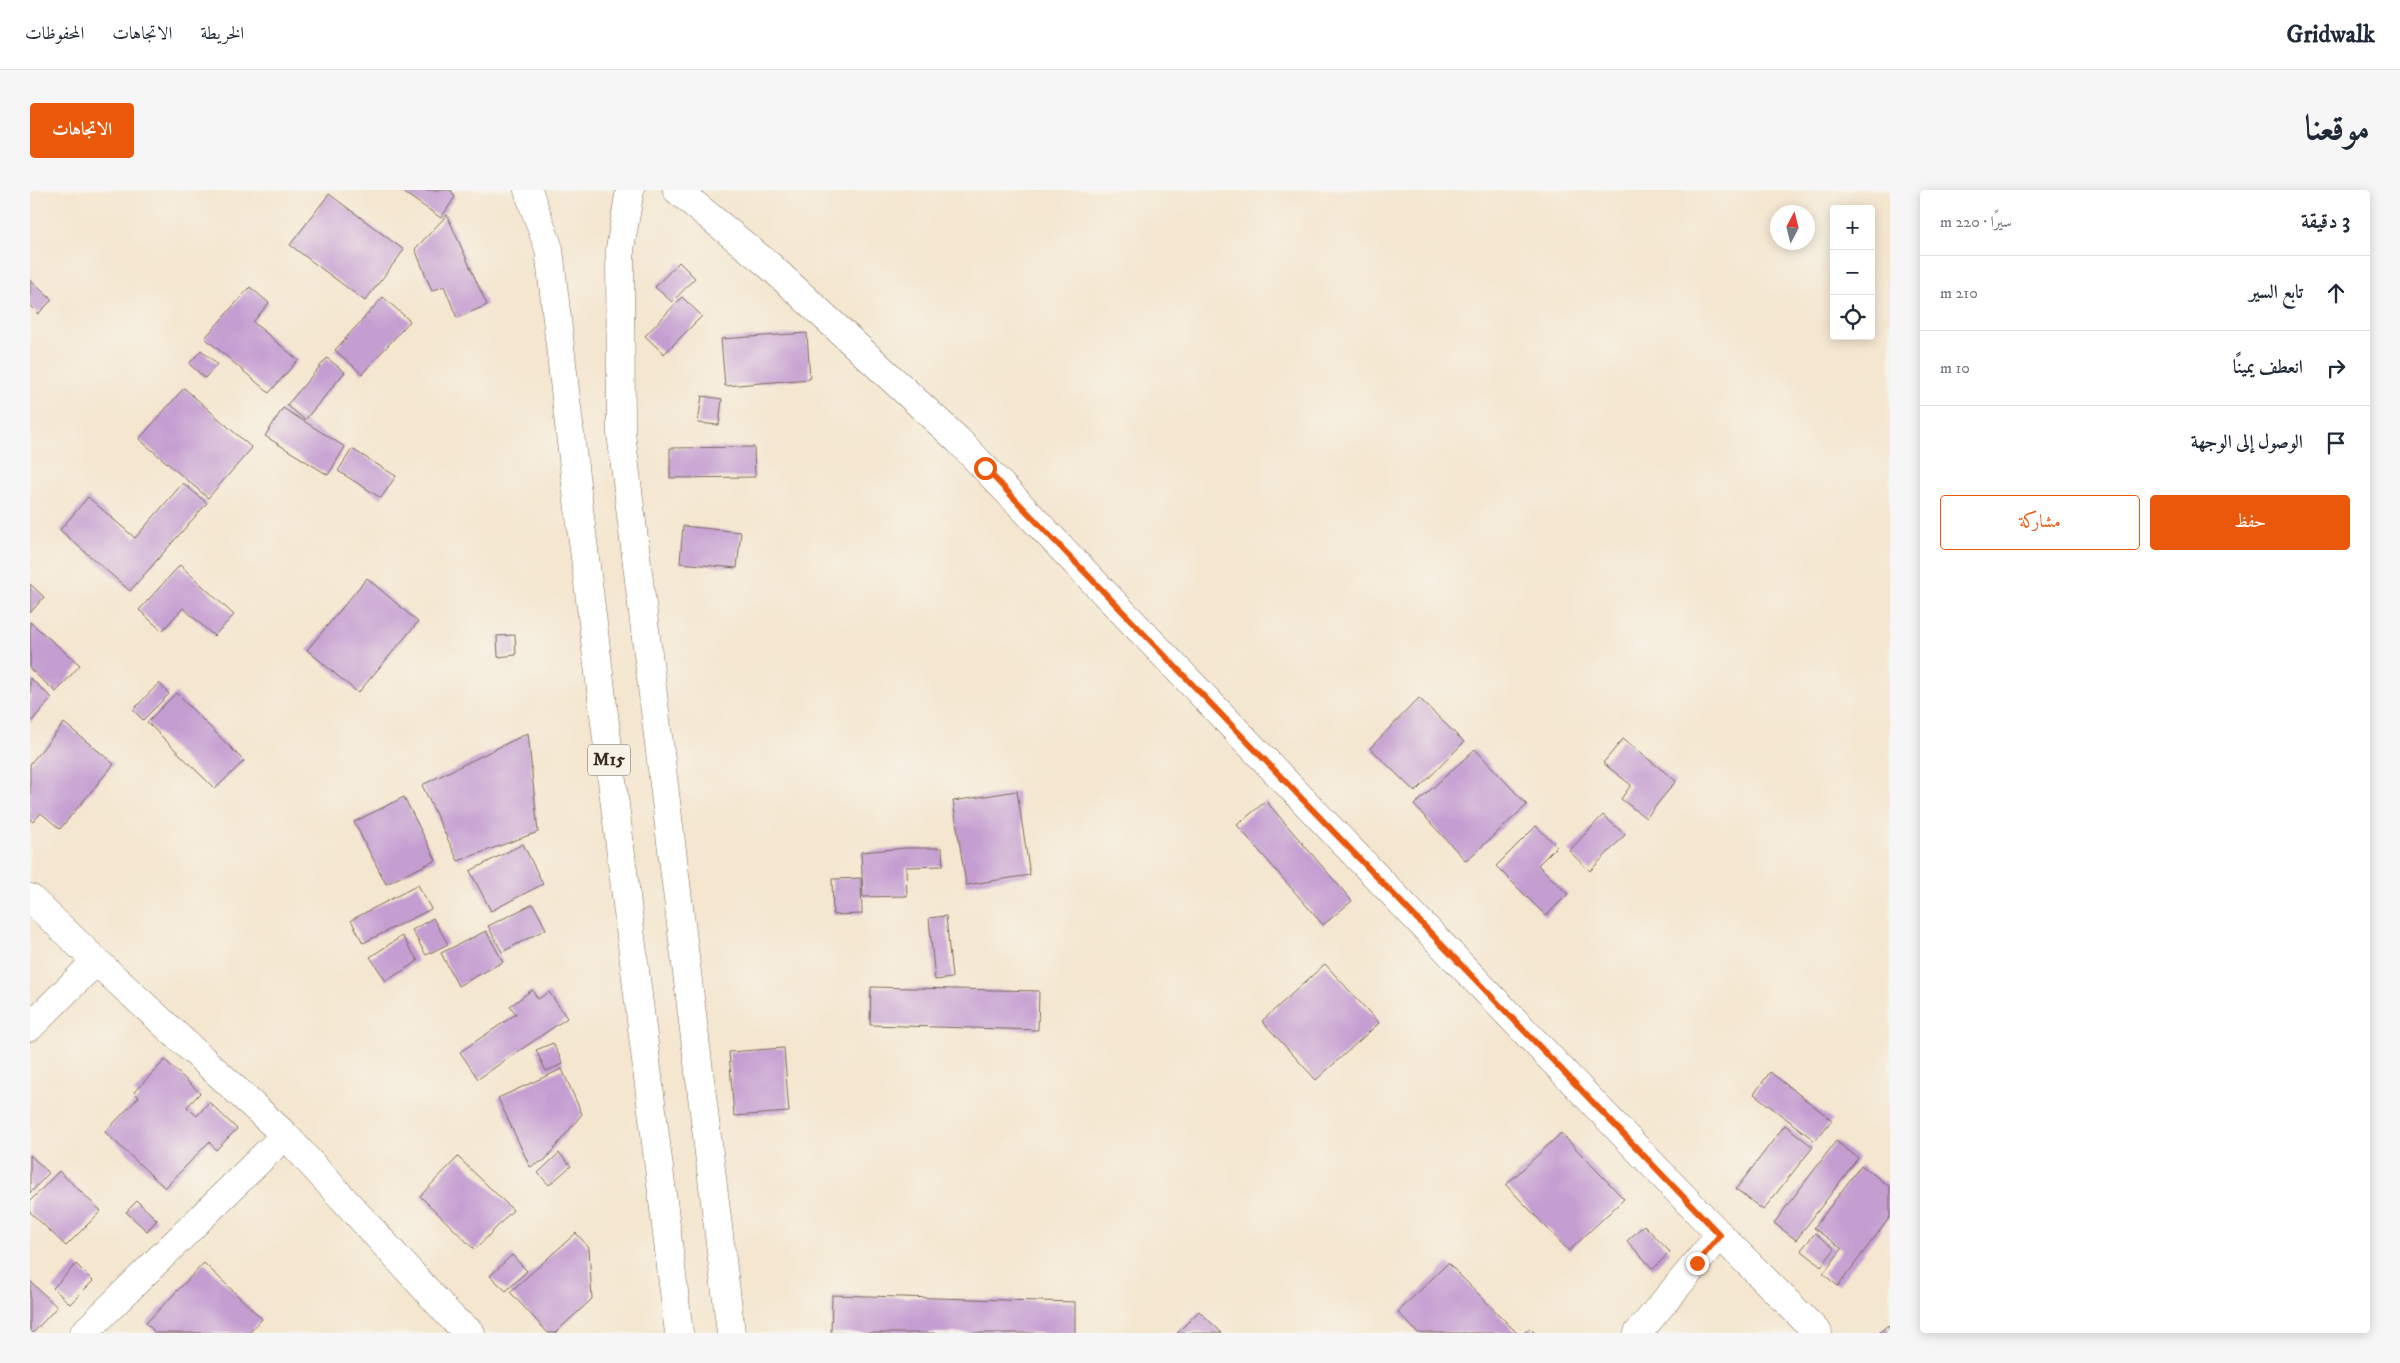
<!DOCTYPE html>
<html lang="ar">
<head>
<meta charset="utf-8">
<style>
	:root { --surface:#fff; --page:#f6f6f7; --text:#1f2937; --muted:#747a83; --line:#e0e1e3; --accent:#ea580c }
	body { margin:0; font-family:"IM FELL DW Pica",Amiri,serif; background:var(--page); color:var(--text); direction:rtl }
	.controls { position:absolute; right:15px; top:15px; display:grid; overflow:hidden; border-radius:5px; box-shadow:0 2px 12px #0003 }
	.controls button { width:45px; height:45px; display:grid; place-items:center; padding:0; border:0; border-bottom:1px solid var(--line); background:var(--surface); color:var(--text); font:25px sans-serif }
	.compass { position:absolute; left:1740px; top:15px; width:45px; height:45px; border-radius:50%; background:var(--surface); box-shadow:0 2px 12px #0003; rotate:7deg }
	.stop { position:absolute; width:15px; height:15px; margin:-11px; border:4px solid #ea580c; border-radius:50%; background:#fff }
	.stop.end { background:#ea580c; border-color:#fff; box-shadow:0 1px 5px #0008 }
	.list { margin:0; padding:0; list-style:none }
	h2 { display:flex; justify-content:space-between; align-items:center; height:65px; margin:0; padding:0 20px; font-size:21px }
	h2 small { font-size:16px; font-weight:400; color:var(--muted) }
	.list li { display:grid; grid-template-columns:32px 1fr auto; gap:15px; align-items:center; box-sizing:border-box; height:75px; padding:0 20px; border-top:1px solid var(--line) }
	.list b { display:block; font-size:19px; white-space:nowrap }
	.list em { font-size:16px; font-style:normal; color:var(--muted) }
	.actions { display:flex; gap:10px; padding:15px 20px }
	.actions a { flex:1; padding:11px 0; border:1px solid var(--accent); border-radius:5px; text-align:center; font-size:18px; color:var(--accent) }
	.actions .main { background:var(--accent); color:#fff }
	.icon { flex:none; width:28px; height:28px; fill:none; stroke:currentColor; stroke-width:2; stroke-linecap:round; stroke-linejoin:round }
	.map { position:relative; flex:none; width:1860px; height:1143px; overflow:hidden; direction:ltr; border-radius:5px }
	header { display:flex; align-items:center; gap:30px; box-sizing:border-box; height:70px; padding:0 25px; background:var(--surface); border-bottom:1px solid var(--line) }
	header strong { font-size:24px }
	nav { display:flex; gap:28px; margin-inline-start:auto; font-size:18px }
	.intro { display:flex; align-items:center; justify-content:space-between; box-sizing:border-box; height:120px; padding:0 30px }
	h1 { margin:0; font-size:35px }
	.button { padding:12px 22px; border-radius:5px; background:var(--accent); color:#fff; font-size:18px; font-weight:700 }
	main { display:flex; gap:30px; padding:0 30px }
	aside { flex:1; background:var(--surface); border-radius:5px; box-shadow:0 2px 12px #0003 }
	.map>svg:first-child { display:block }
	.building { fill:#c49dd1 }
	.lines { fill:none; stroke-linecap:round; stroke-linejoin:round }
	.minor-casing { stroke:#7c6c5c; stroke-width:29 }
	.highway-casing { stroke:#7c6c5c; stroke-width:29 }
	.minor { stroke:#fff; stroke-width:28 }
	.highway { stroke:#fff; stroke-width:28 }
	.route { stroke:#ea580c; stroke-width:6 }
	.labels { text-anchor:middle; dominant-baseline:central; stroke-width:4.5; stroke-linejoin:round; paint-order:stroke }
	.shield { fill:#f7f3e8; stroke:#73665b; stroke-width:1 }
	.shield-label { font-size:18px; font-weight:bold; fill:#3b2a1e }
</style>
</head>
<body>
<header>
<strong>Gridwalk</strong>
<nav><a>الخريطة</a><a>الاتجاهات</a><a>المحفوظات</a></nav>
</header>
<div class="intro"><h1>موقعنا</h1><a class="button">الاتجاهات</a></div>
<main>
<aside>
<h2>3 دقيقة<small>سيرًا · 220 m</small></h2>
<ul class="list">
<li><svg class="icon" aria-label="ahead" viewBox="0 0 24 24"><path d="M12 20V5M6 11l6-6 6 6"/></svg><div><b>تابع السير</b></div><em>210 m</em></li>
<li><svg class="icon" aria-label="right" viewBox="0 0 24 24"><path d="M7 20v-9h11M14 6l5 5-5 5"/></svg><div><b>انعطف يمينًا</b></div><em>10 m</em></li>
<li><svg class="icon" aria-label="arrive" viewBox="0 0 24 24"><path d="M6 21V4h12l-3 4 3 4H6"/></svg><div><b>الوصول إلى الوجهة</b></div></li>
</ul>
<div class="actions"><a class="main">حفظ</a><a>مشاركة</a></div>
</aside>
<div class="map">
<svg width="1860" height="1143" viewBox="0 0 1860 1143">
	<rect width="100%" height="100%" fill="#f7f3e8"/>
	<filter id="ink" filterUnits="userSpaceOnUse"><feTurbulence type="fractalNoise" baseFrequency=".02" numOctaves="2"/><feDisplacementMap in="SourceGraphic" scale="10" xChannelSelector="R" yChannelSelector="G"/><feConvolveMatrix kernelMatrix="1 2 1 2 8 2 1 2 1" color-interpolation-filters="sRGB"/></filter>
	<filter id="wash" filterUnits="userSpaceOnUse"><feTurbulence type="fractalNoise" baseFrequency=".0096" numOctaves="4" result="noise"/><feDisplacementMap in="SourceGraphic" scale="20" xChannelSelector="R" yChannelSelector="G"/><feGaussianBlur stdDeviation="1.12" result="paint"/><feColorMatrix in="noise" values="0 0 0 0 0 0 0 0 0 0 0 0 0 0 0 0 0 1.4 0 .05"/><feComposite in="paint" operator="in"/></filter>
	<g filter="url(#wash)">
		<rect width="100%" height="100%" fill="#f4e6cf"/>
		<g id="blocks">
			<g class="building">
				<path d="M370,0H421L425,7L411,28Z"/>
				<path d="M299,4L374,60L335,111L260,55Z"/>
				<path d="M417,25L457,115L427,128L414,96L402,101L385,59Z"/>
				<path d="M649,72L665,88L642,112L625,97Z"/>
				<path d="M0,90L22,110L8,124L0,116Z"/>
				<path d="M220,97L239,113L223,132L268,170L239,203L175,148Z"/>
				<path d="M353,107L380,131L332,184L305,160Z"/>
				<path d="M652,107L672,126L634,164L615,146Z"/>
				<path d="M777,143L780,189L695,196L691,149Z"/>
				<path d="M171,160L187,174L175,188L159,174Z"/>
				<path d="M297,168L315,182L275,230L257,215Z"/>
				<path d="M154,198L222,258L178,308L109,249Z"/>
				<path d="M672,206L692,209L689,235L668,233Z"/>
				<path d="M253,218L315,257L298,285L235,246Z"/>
				<path d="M724,257L725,287L640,288V258Z"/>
				<path d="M322,259L366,286L351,308L308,281Z"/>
				<path d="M153,293L177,313L100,401L30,340L58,307L105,348Z"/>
				<path d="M653,336L711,342L707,378L650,373Z"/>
				<path d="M150,375L204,425L184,446L153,418L132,441L109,420Z"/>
				<path d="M337,388L388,432L328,503L277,460Z"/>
				<path d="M0,394L14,407L0,423Z"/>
				<path d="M0,432L50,475L26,502L0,479Z"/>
				<path d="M485,445L486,465L468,467L467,446Z"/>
				<path d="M0,488L22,508L0,533Z"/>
				<path d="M129,493L139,504L113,530L103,520Z"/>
				<path d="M146,503L214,571L185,599L117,532Z"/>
				<path d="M1389,508L1434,552L1385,602L1340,558Z"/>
				<path d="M34,533L84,574L30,639L11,623L3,632L0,629V574Z"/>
				<path d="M498,543L508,642L428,671L392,595Z"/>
				<path d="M1593,549L1646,591L1616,628L1591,609L1601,595L1573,573Z"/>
				<path d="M1445,559L1497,615L1436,671L1384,615Z"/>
				<path d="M987,601L1000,685L936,695L923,611Z"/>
				<path d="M374,607L406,670L356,694L324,632Z"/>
				<path d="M1236,611L1322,711L1293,735L1207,635Z"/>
				<path d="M1573,625L1595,645L1560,681L1539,661Z"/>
				<path d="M1506,636L1527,656L1508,675L1538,704L1516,726L1466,676Z"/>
				<path d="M493,654L513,694L461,721L440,681Z"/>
				<path d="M876,658H912L913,676L876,677L877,706L833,707L831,662Z"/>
				<path d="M831,688L832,724L803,725L802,689Z"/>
				<path d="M388,695L401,719L333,753L321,730Z"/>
				<path d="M503,714L516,739L472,762L458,736Z"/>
				<path d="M916,726L922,788L905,790L899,728Z"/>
				<path d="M403,728L418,754L396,765L382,740Z"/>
				<path d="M456,741L473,772L428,796L411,763Z"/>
				<path d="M372,746L388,771L356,791L340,767Z"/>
				<path d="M1295,774L1349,833L1286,890L1232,831Z"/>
				<path d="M841,797L1009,801L1008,840L840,835Z"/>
				<path d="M502,800L508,809L519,802L537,828L448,889L430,862L486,824L480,816Z"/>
				<path d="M523,853L533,874L516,881L506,860Z"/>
				<path d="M754,858L759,922L704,926L699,862Z"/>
				<path d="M135,870L170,903L157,917L167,926L179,912L207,939L186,960L179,952L135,998L75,942L109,907L104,902Z"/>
				<path d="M532,879L552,924L515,970L500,977L468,908Z"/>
				<path d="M1740,882L1802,930L1785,951L1724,904Z"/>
				<path d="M1755,935L1783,957L1733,1020L1706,999Z"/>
				<path d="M1531,943L1594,1009L1539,1061L1476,995Z"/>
				<path d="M1806,951L1828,968L1766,1050L1744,1033Z"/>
				<path d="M529,963L541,976L519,995L508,983Z"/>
				<path d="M0,965L19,983L0,1003Z"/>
				<path d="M428,967L483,1020L445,1060L390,1006Z"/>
				<path d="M1831,975L1860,997V1027L1808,1096L1793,1084L1812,1059L1784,1038Z"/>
				<path d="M29,981L71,1021L36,1056L0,1022V1011Z"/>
				<path d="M107,1011L127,1030L117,1041L96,1022Z"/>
				<path d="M1614,1035L1640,1062L1623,1079L1597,1051Z"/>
				<path d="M546,1043L559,1058L562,1109L525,1143H518L480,1102Z"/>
				<path d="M1785,1043L1805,1059L1791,1076L1771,1060Z"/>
				<path d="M482,1065L497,1081L476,1101L460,1086Z"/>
				<path d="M174,1073L232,1129L219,1143H126L116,1133Z"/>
				<path d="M1418,1073L1487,1143H1388L1368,1122Z"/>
				<path d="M46,1074L63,1091L40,1114L23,1098Z"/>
				<path d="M0,1091L27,1117L3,1143H0Z"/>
				<path d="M802,1105L1045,1112V1143H801Z"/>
				<path d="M1169,1121L1192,1143H1147Z"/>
				<path d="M1858,1135L1860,1143H1849Z"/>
				<path d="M1500,1138L1505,1143H1494Z"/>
			</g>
		</g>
	</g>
	<g filter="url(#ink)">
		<use href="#blocks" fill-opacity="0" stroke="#7c6c5c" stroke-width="1"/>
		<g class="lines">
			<g class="minor-casing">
				<g id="minor">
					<path d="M647,0L740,76L928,250L1690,1045L1788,1143"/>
					<path d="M0,708L66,771L255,945L423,1129L441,1143"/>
					<path d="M0,837L66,771"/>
					<path d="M54,1143L255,945"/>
					<path d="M1608,1143L1690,1045"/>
				</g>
			</g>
			<g class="highway-casing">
				<g id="highway">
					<path d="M498,0L519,59L540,244L649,1143"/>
					<path d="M600,0L590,59L591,243L701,1143"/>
				</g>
			</g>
			<use href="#minor" class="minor"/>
			<use href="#highway" class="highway"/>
		</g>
	</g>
	<g class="lines" filter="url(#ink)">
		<path class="route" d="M955,278L1690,1045L1667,1073"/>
	</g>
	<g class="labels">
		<rect class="shield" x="558" y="554.5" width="42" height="31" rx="4"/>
		<g class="shield-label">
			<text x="579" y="570">M15</text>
		</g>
	</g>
</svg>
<div class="controls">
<button>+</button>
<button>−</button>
<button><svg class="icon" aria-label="locate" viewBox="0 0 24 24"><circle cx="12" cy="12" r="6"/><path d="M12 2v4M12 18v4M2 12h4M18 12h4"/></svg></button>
</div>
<svg class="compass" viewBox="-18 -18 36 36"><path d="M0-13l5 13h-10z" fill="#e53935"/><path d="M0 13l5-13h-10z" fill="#747a83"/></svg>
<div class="stop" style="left:955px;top:278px"></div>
<div class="stop end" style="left:1667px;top:1073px"></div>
</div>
</main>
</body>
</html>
